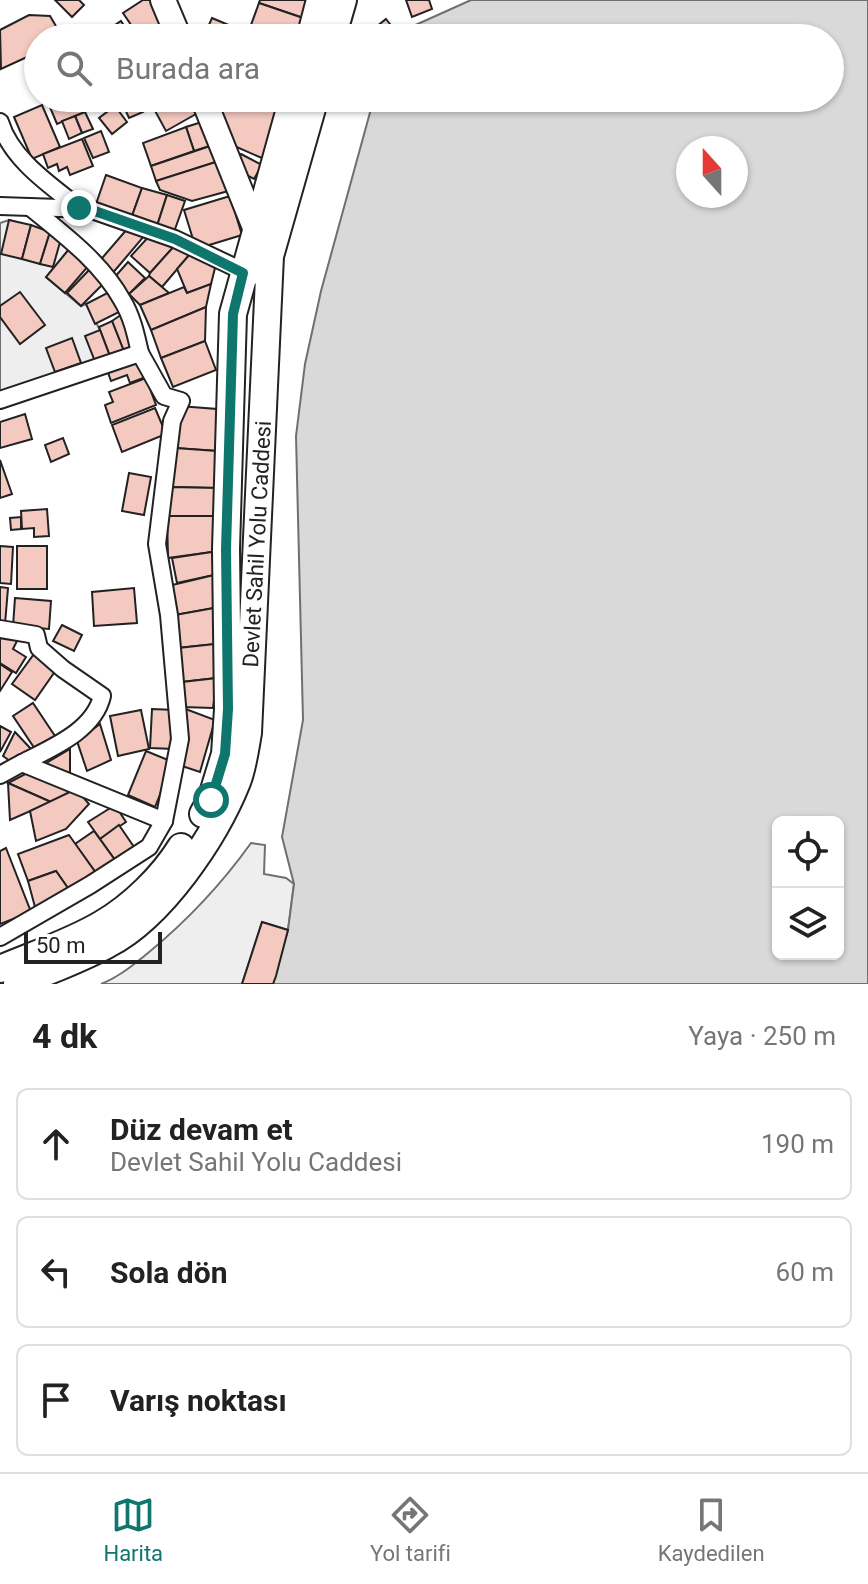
<!DOCTYPE html>
<html lang="tr">
<head>
<meta charset="utf-8">
<style>
	:root { --surface:#fff; --page:#f6f6f6; --text:#222; --muted:#767676; --line:#e0e0e0; --accent:#0f766e }
	body { margin:0; font-family:Roboto,sans-serif; background:var(--page); color:var(--text) }
	.controls { position:absolute; right:24px; bottom:24px; display:grid; overflow:hidden; border-radius:12px; box-shadow:0 2px 6px #0004 }
	.controls button { width:72px; height:72px; display:grid; place-items:center; padding:0; border:0; border-bottom:2px solid var(--line); background:var(--surface); color:var(--text); font:40px sans-serif }
	.compass { position:absolute; left:676px; top:136px; width:72px; height:72px; border-radius:50%; background:var(--surface); box-shadow:0 2px 6px #0004; rotate:339deg }
	.scale { position:absolute; left:24px; bottom:20px; width:138px; box-sizing:border-box; padding-left:8px; border:4px solid #222; border-top:0; font-size:22px; line-height:28px; white-space:nowrap; color:#222; -webkit-text-stroke:6px #fff; paint-order:stroke }
	.stop { position:absolute; width:24px; height:24px; margin:-18px; border:6px solid #0f766e; border-radius:50%; background:#fff }
	.stop.end { background:#0f766e; border-color:#fff; box-shadow:0 2px 8px #0008 }
	.list { margin:0; padding:0; list-style:none }
	h2 { display:flex; justify-content:space-between; align-items:center; height:104px; margin:0; padding:0 32px; font-size:34px }
	h2 small { font-size:26px; font-weight:400; color:var(--muted) }
	.list li { display:grid; grid-template-columns:52px 1fr auto; gap:24px; align-items:center; box-sizing:border-box; height:112px; margin:0 16px 16px; padding:0 16px; border:2px solid var(--line); border-radius:12px }
	.list b { display:block; font-size:30px; white-space:nowrap }
	.list p { margin:0; font-size:26px; white-space:nowrap; color:var(--muted) }
	.list em { font-size:26px; font-style:normal; color:var(--muted) }
	.icon { flex:none; width:44px; height:44px; fill:none; stroke:currentColor; stroke-width:2; stroke-linecap:round; stroke-linejoin:round }
	.map { position:relative; flex:none; width:868px; height:984px; overflow:hidden }
	.search { position:absolute; background:var(--surface); box-shadow:0 2px 6px #0004; left:24px; right:24px; top:24px; height:88px; display:flex; align-items:center; gap:20px; box-sizing:border-box; padding:0 28px; border-radius:44px; color:var(--muted); font-size:30px }
	.sheet { height:488px; background:var(--surface) }
	nav { display:flex; justify-content:space-around; align-items:center; box-sizing:border-box; height:112px; border-top:2px solid var(--line); background:var(--surface); font-size:22px; color:var(--muted) }
	nav a { display:grid; justify-items:center; gap:4px }
	nav .on { color:var(--accent) }
	.map>svg:first-child { display:block }
	.green { fill:#eee; stroke:#6f6f6f; stroke-width:2 }
	.water { fill:#d9d9d9; stroke:#6f6f6f; stroke-width:2; fill-rule:evenodd }
	.building { fill:#f3c9c0; stroke:#222; stroke-width:2 }
	.lines { fill:none; stroke-linecap:round; stroke-linejoin:round }
	.street-casing { stroke:#222; stroke-width:20 }
	.secondary-casing { stroke:#222; stroke-width:28 }
	.primary-casing { stroke:#222; stroke-width:30 }
	.street { stroke:#fff; stroke-width:16 }
	.secondary { stroke:#fff; stroke-width:24 }
	.primary { stroke:#fff; stroke-width:26 }
	.route { stroke:#0f766e; stroke-width:10 }
	.labels { text-anchor:middle; dominant-baseline:central; stroke-width:6; stroke-linejoin:round; paint-order:stroke }
	.street-label { font-size:22px; fill:#222; stroke:#fff }
</style>
</head>
<body>
<div class="map">
<svg width="868" height="984" viewBox="0 0 868 984">
	<rect width="100%" height="100%" fill="#fff"/>
	<g class="green">
		<path d="M9,220L62,235L70,248L46,277L81,306L86,304L100,330L110,355L0,393V223Z"/>
		<path d="M251,843L265,845L264,874L286,878L294,884L288,930L262,922L242,984H101C119,977 133,965 148,953C188,920 221,885 251,843Z"/>
	</g>
	<path class="water" d="M471,0H868V984H273L288,930L294,884L282,837L303,720L296,436L305,364L321,291L374,98H830V38H410L411,27ZM688,148H736V196H688ZM778,822H838V954H778Z"/>
	<g class="building">
		<path d="M55,0H79L84,5L72,17Z"/>
		<path d="M143,0H152L171,29L157,38H140L123,13Z"/>
		<path d="M260,0H316L309,20L259,3Z"/>
		<path d="M406,0H429L432,9L412,17Z"/>
		<path d="M259,3L309,20L303,38H289L251,25Z"/>
		<path d="M29,15L50,16L63,38H38V52L1,69L0,30Z"/>
		<path d="M212,18L238,29L237,38H203Z"/>
		<path d="M386,19L401,38H369L366,35Z"/>
		<path d="M121,21L132,38H96Z"/>
		<path d="M52,98H80L85,112L57,124L47,100Z"/>
		<path d="M120,98H136L143,112L129,118Z"/>
		<path d="M173,98H186L196,114L166,131L154,109Z"/>
		<path d="M215,98H284L264,159L232,145Z"/>
		<path d="M42,105L60,147L32,159L14,117Z"/>
		<path d="M115,106L127,122L112,134L99,118Z"/>
		<path d="M85,112L93,129L82,133L75,116Z"/>
		<path d="M75,116L82,133L69,139L62,121Z"/>
		<path d="M208,120L216,144L194,151L186,127Z"/>
		<path d="M186,127L194,151L151,166L143,143Z"/>
		<path d="M101,131L109,152L93,158L84,138Z"/>
		<path d="M82,139L93,166L70,175L67,167L59,171L57,164L48,168L43,154Z"/>
		<path d="M216,144L222,160L156,181L151,166Z"/>
		<path d="M241,154L262,165L254,179L233,168Z"/>
		<path d="M222,160L232,190L192,201L160,190L156,181Z"/>
		<path d="M106,175L142,188L132,216L96,204Z"/>
		<path d="M142,188L167,195L157,226L132,216Z"/>
		<path d="M167,195L185,201L174,232L157,226Z"/>
		<path d="M230,196L242,235L196,249L184,210Z"/>
		<path d="M9,220L31,225L22,259L1,254Z"/>
		<path d="M31,225L50,232L40,264L22,259Z"/>
		<path d="M128,228L145,235L111,275L97,264Z"/>
		<path d="M50,232L62,235L53,267L40,264Z"/>
		<path d="M152,233L177,243L150,273L131,256Z"/>
		<path d="M177,243L190,254L162,287L149,276L150,273Z"/>
		<path d="M70,248L90,264L65,293L46,277Z"/>
		<path d="M190,254L215,268L211,284L187,293L177,269Z"/>
		<path d="M128,262L145,278L129,294L113,279Z"/>
		<path d="M90,269L105,282L81,306L67,293Z"/>
		<path d="M149,276L169,293L140,305L129,294Z"/>
		<path d="M211,284L206,307L151,330L140,305L184,287L187,293Z"/>
		<path d="M113,290L123,310L95,324L86,304Z"/>
		<path d="M20,292L45,325L20,344L0,317V306Z"/>
		<path d="M206,307L205,341L161,358L151,330Z"/>
		<path d="M125,312L138,349L125,354L112,321Z"/>
		<path d="M112,321L125,354L111,359L99,327Z"/>
		<path d="M100,330L111,359L96,364L85,336Z"/>
		<path d="M72,338L81,363L55,372L46,348Z"/>
		<path d="M205,341L216,370L173,387L161,358Z"/>
		<path d="M138,355L146,377L130,383L127,375L111,381L106,367Z"/>
		<path d="M146,378L156,405L111,423L105,405L113,402L109,392Z"/>
		<path d="M179,406L217,409V451L175,448Z"/>
		<path d="M155,408L166,434L122,452L112,425Z"/>
		<path d="M25,414L32,439L0,448V422Z"/>
		<path d="M63,438L69,454L51,462L45,445Z"/>
		<path d="M175,448L217,451L218,488L169,487Z"/>
		<path d="M0,460L12,494L0,498Z"/>
		<path d="M129,473L151,477L144,515L122,511Z"/>
		<path d="M169,487L218,488L219,516H167Z"/>
		<path d="M47,509L49,536L34,537V528L22,529L21,511Z"/>
		<path d="M167,516H219L212,552L168,558Z"/>
		<path d="M21,517V529L11,530L10,518Z"/>
		<path d="M0,546L13,547L11,584L0,583Z"/>
		<rect x="17" y="546" width="30" height="43"/>
		<path d="M212,552L214,575L177,583L172,558Z"/>
		<path d="M214,575V608L175,615L168,586Z"/>
		<path d="M0,587L8,588L5,624L0,623Z"/>
		<path d="M134,588L137,623L94,626L92,592Z"/>
		<path d="M15,598L51,601L49,629L13,626Z"/>
		<path d="M214,608L215,644L178,648L175,615Z"/>
		<path d="M62,625L82,635L74,651L53,641Z"/>
		<path d="M0,631L17,641L13,649L26,657L16,673L0,663Z"/>
		<path d="M215,644L217,678L182,682L178,648Z"/>
		<path d="M34,654L56,670L35,700L12,684Z"/>
		<path d="M0,664L12,672L0,691Z"/>
		<path d="M217,678L213,708L182,707V682Z"/>
		<path d="M33,703L55,736L35,749L13,716Z"/>
		<path d="M183,708L215,720L200,772L179,765Z"/>
		<path d="M152,709L175,710L174,749L150,748Z"/>
		<path d="M141,710L149,749L118,756L110,716Z"/>
		<path d="M100,724L111,760L87,771L77,741Z"/>
		<path d="M0,726L11,732L0,752Z"/>
		<path d="M15,732L32,750L14,764L3,756Z"/>
		<path d="M70,749V778L41,766Z"/>
		<path d="M146,751L173,762L155,807L128,795Z"/>
		<path d="M33,770L76,789L51,802L8,783Z"/>
		<path d="M8,783L51,802L10,820Z"/>
		<path d="M76,789L89,804L66,829L36,841L30,811Z"/>
		<path d="M115,805L126,822L100,839L88,822Z"/>
		<path d="M119,825L134,847L115,860L100,839Z"/>
		<path d="M94,831L115,860L96,873L75,844Z"/>
		<path d="M69,835L96,873L70,891L56,871L28,881L18,854Z"/>
		<path d="M6,848L31,912L0,924V851Z"/>
		<path d="M56,871L70,891L35,907L28,881Z"/>
		<path d="M262,922L288,930L276,976L273,984H242Z"/>
	</g>
	<g class="lines">
		<g class="street-casing">
			<g id="street">
				<path d="M0,122C11,159 50,185 79,208"/>
				<path d="M0,206L89,209L175,239L253,276"/>
				<path d="M30,207C63,234 101,262 122,300C132,316 136,335 140,353"/>
				<path d="M0,400L140,353L164,396L181,401L172,421L157,544L169,615L180,739L164,821L149,847L90,885L0,937"/>
				<path d="M0,629L36,635L39,648L63,669L102,696C94,731 51,748 22,763"/>
				<path d="M0,775L22,763L164,821"/>
			</g>
		</g>
		<g class="secondary-casing">
			<g id="secondary">
				<path d="M163,0L179,38"/>
				<path d="M203,98L260,240"/>
			</g>
		</g>
		<g class="primary-casing">
			<g id="primary">
				<path d="M310,38L320,0"/>
				<path d="M332,38L343,0"/>
				<path d="M203,814L211,800L225,754L228,709L226,549L233,314L293,98"/>
				<path d="M0,969C33,955 72,942 102,924C133,906 163,876 181,847"/>
				<path d="M17,984C47,971 79,960 108,944C162,916 215,837 237,782C243,767 245,749 248,733L270,256L315,98"/>
			</g>
		</g>
		<use href="#street" class="street"/>
		<use href="#secondary" class="secondary"/>
		<use href="#primary" class="primary"/>
	</g>
	<g class="lines">
		<path class="route" d="M79,208L89,209L175,239L243,273L233,314L226,549L228,709L225,754L211,800"/>
	</g>
	<g class="labels">
		<g class="street-label">
			<text transform="translate(257 544) rotate(-87)">Devlet Sahil Yolu Caddesi</text>
		</g>
	</g>
</svg>
<div class="controls">
<button><svg class="icon" aria-label="locate" viewBox="0 0 24 24"><circle cx="12" cy="12" r="6"/><path d="M12 2v4M12 18v4M2 12h4M18 12h4"/></svg></button>
<button><svg class="icon" aria-label="layers" viewBox="0 0 24 24"><path d="M12 4l9 5-9 5-9-5zM3 14l9 5 9-5"/></svg></button>
</div>
<svg class="compass" viewBox="-18 -18 36 36"><path d="M0-13l5 13h-10z" fill="#e53935"/><path d="M0 13l5-13h-10z" fill="#767676"/></svg>
<div class="scale">50 m</div>
<div class="stop" style="left:211px;top:800px"></div>
<div class="stop end" style="left:79px;top:208px"></div>
<div class="search"><svg class="icon" aria-label="search" viewBox="0 0 24 24"><circle cx="10" cy="10" r="6"/><path d="M15 15l6 6"/></svg>Burada ara</div>
</div>
<section class="sheet">
<h2>4 dk<small>Yaya · 250 m</small></h2>
<ul class="list">
<li><svg class="icon" aria-label="ahead" viewBox="0 0 24 24"><path d="M12 20V5M6 11l6-6 6 6"/></svg><div><b>Düz devam et</b><p>Devlet Sahil Yolu Caddesi</p></div><em>190 m</em></li>
<li><svg class="icon" aria-label="left" viewBox="0 0 24 24"><path d="M17 20v-9H6M10 6l-5 5 5 5"/></svg><div><b>Sola dön</b></div><em>60 m</em></li>
<li><svg class="icon" aria-label="arrive" viewBox="0 0 24 24"><path d="M6 21V4h12l-3 4 3 4H6"/></svg><div><b>Varış noktası</b></div></li>
</ul>
</section>
<nav>
<a class="on"><svg class="icon" aria-label="map" viewBox="0 0 24 24"><path d="M3 6l6-2 6 2 6-2v14l-6 2-6-2-6 2zM9 4v14M15 6v14"/></svg>Harita</a>
<a><svg class="icon" aria-label="directions" viewBox="0 0 24 24"><path d="M12 3l9 9-9 9-9-9zM9 14v-3h6M13 9l2 2-2 2"/></svg>Yol tarifi</a>
<a><svg class="icon" aria-label="saved" viewBox="0 0 24 24"><path d="M7 4h10v16l-5-4-5 4z"/></svg>Kaydedilen</a>
</nav>
</body>
</html>
